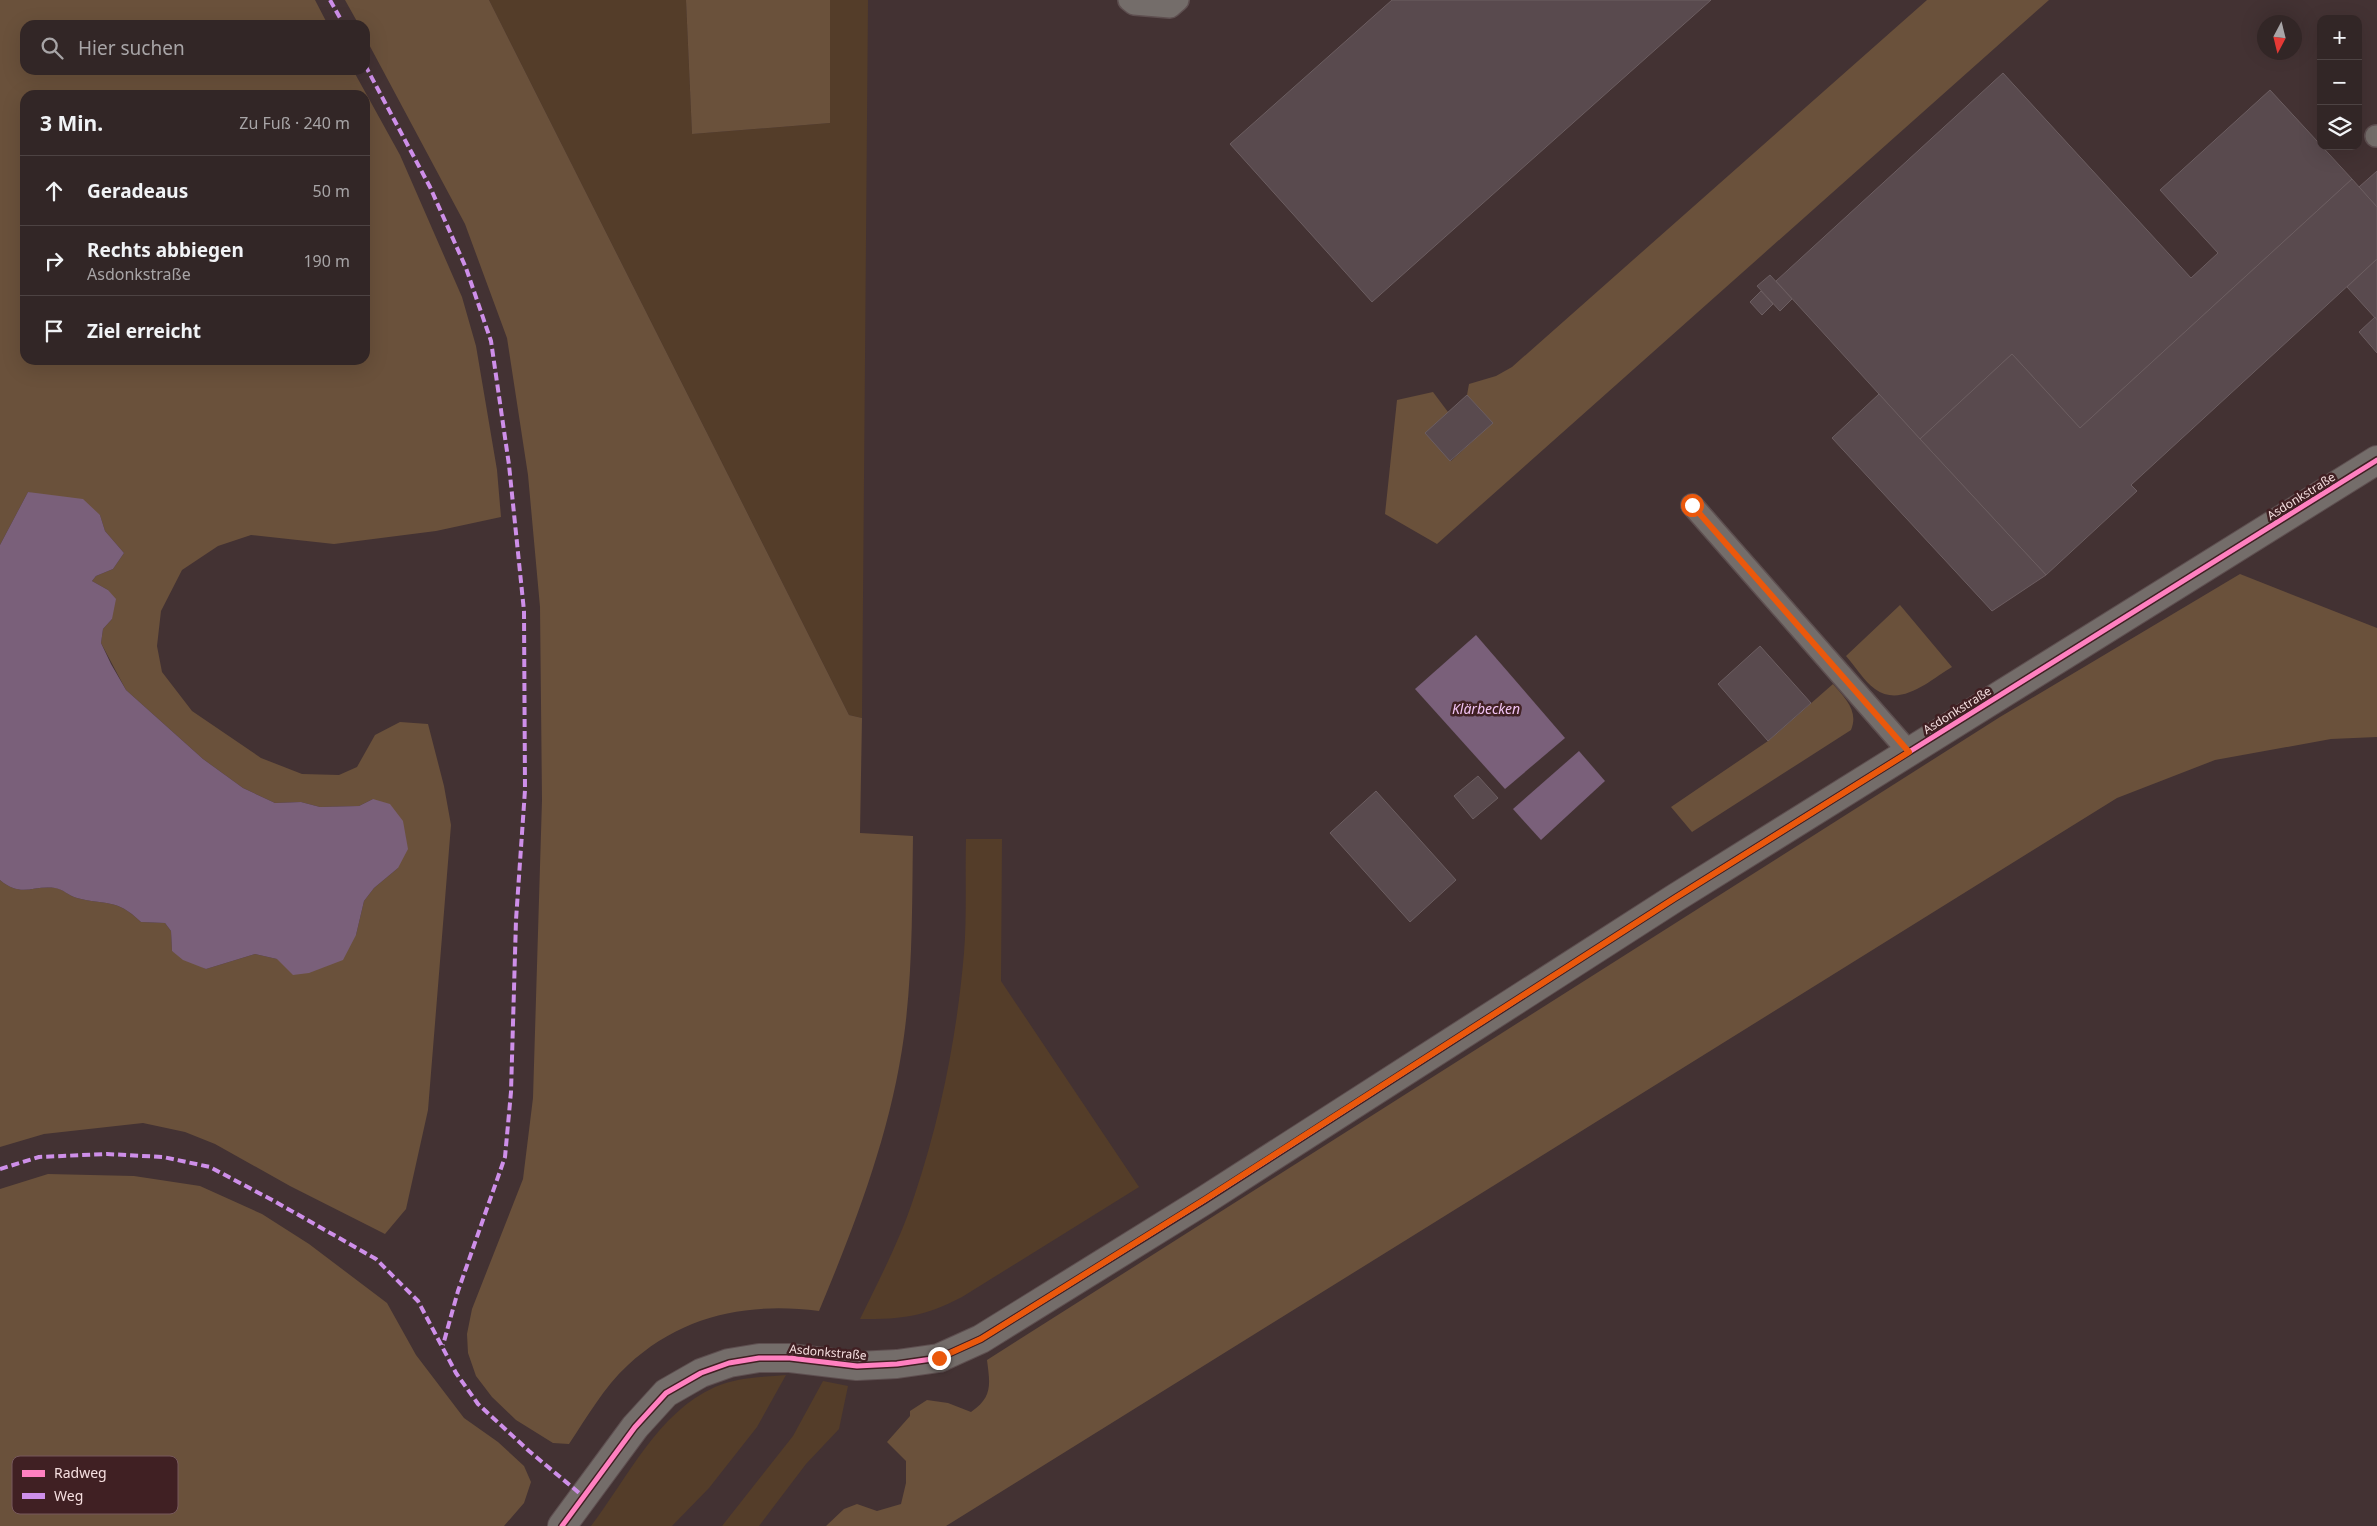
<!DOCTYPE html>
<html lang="de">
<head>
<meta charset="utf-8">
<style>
	:root { --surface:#322626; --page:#3a2e2e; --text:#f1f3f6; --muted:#a8a5a7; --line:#4d4343 }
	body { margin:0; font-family:"Noto Sans",sans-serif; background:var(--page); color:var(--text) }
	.controls { position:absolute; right:15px; top:15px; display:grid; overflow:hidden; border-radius:10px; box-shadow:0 5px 20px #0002 }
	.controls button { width:45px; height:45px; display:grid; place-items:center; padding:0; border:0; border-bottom:1px solid var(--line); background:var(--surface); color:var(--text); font:25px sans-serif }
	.compass { position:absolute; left:2257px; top:15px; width:45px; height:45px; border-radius:50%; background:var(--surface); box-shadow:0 5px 20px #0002; rotate:187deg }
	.stop { position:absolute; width:15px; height:15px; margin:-11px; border:4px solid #ea580c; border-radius:50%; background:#fff }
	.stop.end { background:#ea580c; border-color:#fff; box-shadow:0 1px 5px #0008 }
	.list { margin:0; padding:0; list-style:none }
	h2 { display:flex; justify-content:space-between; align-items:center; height:65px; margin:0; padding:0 20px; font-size:21px }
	h2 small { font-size:16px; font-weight:400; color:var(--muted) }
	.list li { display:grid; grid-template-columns:32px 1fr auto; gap:15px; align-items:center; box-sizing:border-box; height:70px; padding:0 20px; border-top:1px solid var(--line) }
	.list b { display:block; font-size:19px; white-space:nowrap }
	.list p { margin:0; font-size:16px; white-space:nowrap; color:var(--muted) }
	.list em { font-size:16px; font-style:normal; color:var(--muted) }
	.icon { flex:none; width:28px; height:28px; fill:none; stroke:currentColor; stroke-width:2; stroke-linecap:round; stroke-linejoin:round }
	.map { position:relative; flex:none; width:2377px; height:1526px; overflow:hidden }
	.search { position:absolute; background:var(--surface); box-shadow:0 5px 20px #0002; left:20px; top:20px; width:350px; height:55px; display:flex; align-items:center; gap:12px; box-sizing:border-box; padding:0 18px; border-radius:15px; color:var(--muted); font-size:19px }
	.panel { position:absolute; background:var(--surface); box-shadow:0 5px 20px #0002; left:20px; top:90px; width:350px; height:275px; border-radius:15px }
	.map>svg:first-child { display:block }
	.green { fill:#543d29 }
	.forest { fill:#6a513b; fill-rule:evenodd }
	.water { fill:#7a607a }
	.building { fill:#594a4e; stroke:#6c5e61 }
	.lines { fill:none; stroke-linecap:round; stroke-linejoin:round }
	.lane-casing { stroke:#5e4f50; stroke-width:24 }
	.street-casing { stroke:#5e4f50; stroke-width:30 }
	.lane { stroke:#746d6a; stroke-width:21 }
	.street { stroke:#746d6a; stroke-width:28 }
	.quiet { stroke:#ce8fe9; stroke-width:4; stroke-dasharray:8 4; stroke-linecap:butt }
	.cycleway-casing { stroke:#402023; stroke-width:8 }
	.cycleway { stroke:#ff80c0; stroke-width:5 }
	.route { stroke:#ea580c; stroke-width:6 }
	.labels { text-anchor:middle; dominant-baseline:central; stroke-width:5; stroke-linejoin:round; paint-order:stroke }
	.street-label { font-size:12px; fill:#f6dfe0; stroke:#402023 }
	.water-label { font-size:14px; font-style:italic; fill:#f0c2f2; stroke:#402023 }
	.key { fill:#402023; stroke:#77595c; stroke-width:1 }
	.key-label { font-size:14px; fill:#f6dfe0 }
</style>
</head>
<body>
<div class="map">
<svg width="2377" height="1526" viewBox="0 0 2377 1526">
	<rect width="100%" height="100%" fill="#433233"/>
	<g class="green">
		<path d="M489,0H686L692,134L830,123V0H868L862,718L849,715Z"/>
		<path d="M966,839H1002L1001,981L1139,1187L962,1297C923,1317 904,1319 860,1319C880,1278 901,1238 915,1194C941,1116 957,1035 964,953C967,915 965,876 966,839Z"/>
		<path d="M786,1375L757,1427L709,1488L672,1526H591C627,1479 658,1412 715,1387C737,1377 763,1377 786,1375Z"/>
		<path d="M823,1381L848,1386L839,1429L806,1464L759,1526H722L793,1436Z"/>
	</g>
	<g class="forest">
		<path d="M0,0H315L328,25H25V70H353L400,155L462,297L476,346L497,470L501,517L436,531L334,544L251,535L218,546L182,570L161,611L157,646L162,672L192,711L261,758L302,774L339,775L357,767L375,735L400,722L428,724L444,786L451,825L428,1110L406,1209L385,1234L290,1186L215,1144L185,1132L143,1123L44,1134L0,1147V880C21,898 33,885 56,888C63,889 69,896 77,898C106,906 115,897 141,922L165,923L171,931L172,951L206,969L255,954L277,959L356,935L364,901L374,888L398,868L373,799L359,806L320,807L301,802L275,803L243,788L203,759L126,690L101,643L103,629L112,619L108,590L92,581L96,576L113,569L124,553L105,531L100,515L28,492L0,545ZM25,95H365V360H25Z"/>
		<path d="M345,0H489L849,715L862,718L860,833L913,836C912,902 913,970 904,1036C891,1132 856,1222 819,1311C748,1302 682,1315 628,1365C604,1387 587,1417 569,1444L553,1443L516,1420L492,1397L476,1376L468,1353L467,1334L472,1309L523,1179L533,1098L542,800L540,607L528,475L507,338L465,224L365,37V25H359Z"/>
		<path d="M686,0H830V123L692,134Z"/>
		<path d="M1927,0H2049L1437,544L1385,514L1397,400L1433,392L1448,412L1451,461L1492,423L1467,395L1469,384L1496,376L1512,367Z"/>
		<path d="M2240,574L2377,628V737L2331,739L2215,760L2117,798L946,1526H826L844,1509L857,1504L877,1511L901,1504L906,1483V1461L887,1442L910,1416V1411L927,1400L948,1403L971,1412C993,1397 990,1384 987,1360L2000,717Z"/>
		<path d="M1900,605L1952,667C1930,680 1901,708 1875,689C1864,681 1855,666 1846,656Z"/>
		<path d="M1833,684C1845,698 1859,711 1851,730L1692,832L1671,807L1768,741Z"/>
		<path d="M48,1174L134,1176L200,1186L262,1214L309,1244L387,1303L416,1355L464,1418L498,1442L524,1466L531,1482L524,1503L504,1526H0V1189Z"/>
	</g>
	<g class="water">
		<path d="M28,492L83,499L100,515L105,531L124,553L113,569L96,576L92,581L108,590L116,599L112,619L103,629L101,643L111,664L126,690L203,759L243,788L275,803L301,802L320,807L359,806L373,799L390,804L403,821L408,849L398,868L374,888L364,901L356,935L343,960L309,973L293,975L277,959L255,954L206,969L183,960L172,951L171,931L165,923L141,922C115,897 106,906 77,898C69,896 63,889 55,888C33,885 21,898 0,880V545Z"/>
		<path d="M1476,635L1565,738L1505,789L1415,689Z"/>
		<path d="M1579,751L1605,781L1541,840L1513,809Z"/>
	</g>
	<g class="building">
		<path d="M1392,0H1711L1372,302L1230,144Z"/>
		<path d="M2003,73L2191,278L2218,253L2160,190L2270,90L2352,179L2080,428L2012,354L1920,439L1776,281Z"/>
		<path d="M2377,171V207L2359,187Z"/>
		<path d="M2352,179L2377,207V259L2131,485L2137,491L2046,575L1920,439L2012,354L2080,428Z"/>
		<path d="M2377,259V320L2347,287Z"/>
		<path d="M1770,275L1792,299L1780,311L1757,286Z"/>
		<path d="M1761,291L1773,304L1762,315L1750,302Z"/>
		<path d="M2375,317L2377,320V353L2359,332Z"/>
		<path d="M1879,394L1920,439L2046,575L1992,611L1832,438Z"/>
		<path d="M1467,395L1493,423L1450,461L1425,433Z"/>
		<path d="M1760,646L1811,703L1768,741L1718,684Z"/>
		<path d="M1478,776L1498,798L1473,819L1454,796Z"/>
		<path d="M1376,791L1456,880L1410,922L1330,833Z"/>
	</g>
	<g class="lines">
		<g class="lane-casing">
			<g id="lane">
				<path d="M1129,0L1134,4L1170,7L1178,0"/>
				<path d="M2376,136H2377"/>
				<path d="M1692,505L1909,752"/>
			</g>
		</g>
		<g class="street-casing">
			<path id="street" d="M562,1526L635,1427L666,1393L701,1373L729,1363L759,1358H790L857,1366L897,1364L939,1358L981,1339L1205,1200L1675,898L2377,460"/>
		</g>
		<use href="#lane" class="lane"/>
		<use href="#street" class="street"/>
		<g class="quiet">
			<path d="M330,0L344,25"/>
			<path d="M365,65L430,187L466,268L491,341L509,465L524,611L525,790L516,920L511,1092L505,1157L458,1291L443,1345"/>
			<path d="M0,1169L39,1157L107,1154L163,1157L210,1167L274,1201L376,1259L418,1301L456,1373L478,1404L529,1451L584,1497"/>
		</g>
		<g class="cycleway-casing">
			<path id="cycleway" d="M562,1526L635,1427L666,1393L701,1373L729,1363L759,1358H790L857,1366L897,1364L939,1358L981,1339L1205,1200L1675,898L2377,460"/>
		</g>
		<use href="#cycleway" class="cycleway"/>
	</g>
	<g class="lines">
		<path class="route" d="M939,1358L981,1339L1204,1200L1675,898L1909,752L1692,505"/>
	</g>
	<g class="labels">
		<g class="street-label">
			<text transform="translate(2301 496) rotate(-32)">Asdonkstraße</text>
			<text transform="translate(1957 710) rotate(-32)">Asdonkstraße</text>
			<text transform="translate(828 1352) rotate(5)">Asdonkstraße</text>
		</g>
		<g class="water-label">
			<text x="1486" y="708">Klärbecken</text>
		</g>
	</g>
	<rect x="12" y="1456" width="166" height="58" rx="8" class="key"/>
	<rect x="22" y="1470" width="23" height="7" fill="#ff80c0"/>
	<rect x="22" y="1493" width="23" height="6" fill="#ce8fe9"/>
	<g class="key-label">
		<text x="54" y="1478">Radweg</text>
		<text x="54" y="1501">Weg</text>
	</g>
</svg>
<div class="controls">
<button>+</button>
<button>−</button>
<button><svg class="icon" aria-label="layers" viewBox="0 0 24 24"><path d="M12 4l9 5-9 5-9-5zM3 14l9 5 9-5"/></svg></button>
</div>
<svg class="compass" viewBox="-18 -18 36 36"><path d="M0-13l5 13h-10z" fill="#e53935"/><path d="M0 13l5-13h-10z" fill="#a8a5a7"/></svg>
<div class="stop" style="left:1692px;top:505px"></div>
<div class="stop end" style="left:939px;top:1358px"></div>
<div class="search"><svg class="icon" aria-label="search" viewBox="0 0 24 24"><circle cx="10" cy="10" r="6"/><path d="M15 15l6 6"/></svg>Hier suchen</div>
<section class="panel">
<h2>3 Min.<small>Zu Fuß · 240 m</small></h2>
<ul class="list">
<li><svg class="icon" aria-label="ahead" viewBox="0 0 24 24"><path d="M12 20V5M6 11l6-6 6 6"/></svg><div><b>Geradeaus</b></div><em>50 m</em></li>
<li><svg class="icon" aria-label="right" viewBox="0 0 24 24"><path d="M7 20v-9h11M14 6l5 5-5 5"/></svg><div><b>Rechts abbiegen</b><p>Asdonkstraße</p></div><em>190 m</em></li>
<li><svg class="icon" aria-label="arrive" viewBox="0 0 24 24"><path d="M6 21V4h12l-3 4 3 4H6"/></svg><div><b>Ziel erreicht</b></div></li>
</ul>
</section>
</div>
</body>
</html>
